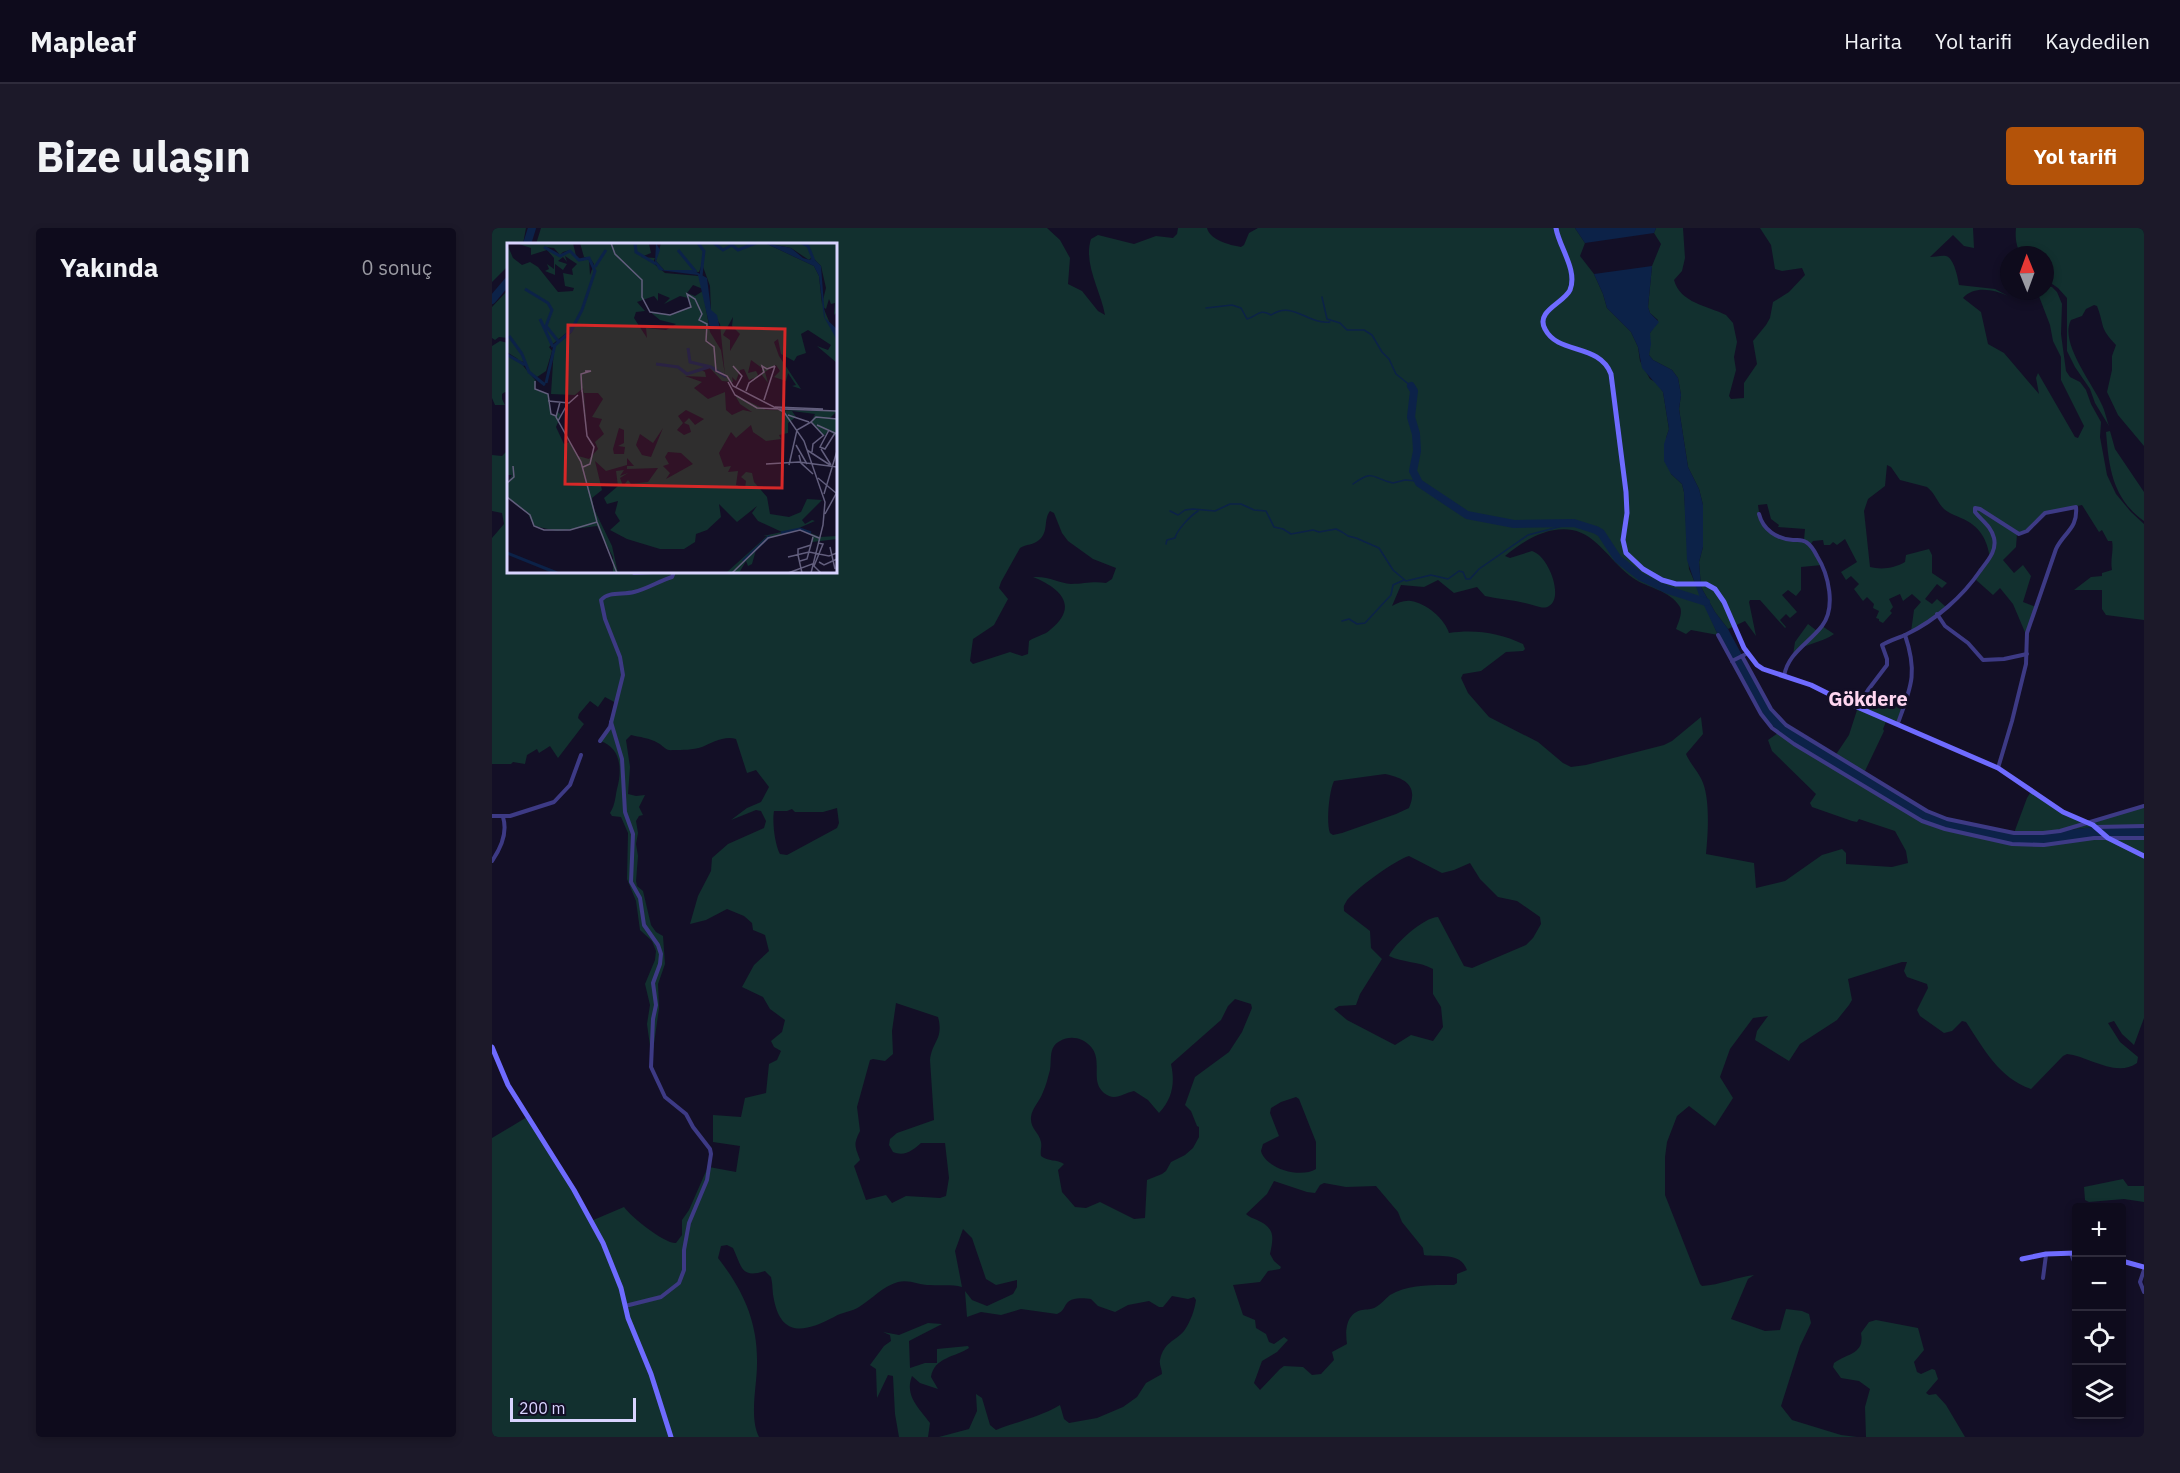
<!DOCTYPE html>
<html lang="tr">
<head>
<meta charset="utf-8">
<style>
	:root { --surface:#0e0b1c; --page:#1c1929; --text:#f1f3f6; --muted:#9b9ba3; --line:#2e2b3b; --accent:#b45309 }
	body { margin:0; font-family:"IBM Plex Sans",sans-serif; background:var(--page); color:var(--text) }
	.controls { position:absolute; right:18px; bottom:18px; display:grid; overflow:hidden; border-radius:6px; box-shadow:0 3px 9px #0003 }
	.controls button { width:54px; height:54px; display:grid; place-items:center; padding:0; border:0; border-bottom:2px solid var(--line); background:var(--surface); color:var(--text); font:30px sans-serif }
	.compass { position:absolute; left:1508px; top:18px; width:54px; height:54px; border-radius:50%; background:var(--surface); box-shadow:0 3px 9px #0003; rotate:359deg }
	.scale { position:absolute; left:18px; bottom:15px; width:126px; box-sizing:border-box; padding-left:6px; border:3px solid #d9d4ff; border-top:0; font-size:16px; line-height:21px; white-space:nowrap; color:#d9d4ff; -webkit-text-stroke:4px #130f26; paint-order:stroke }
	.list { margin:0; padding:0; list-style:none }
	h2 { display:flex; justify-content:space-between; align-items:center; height:78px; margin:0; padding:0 24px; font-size:26px }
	h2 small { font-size:20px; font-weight:400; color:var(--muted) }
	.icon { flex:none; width:33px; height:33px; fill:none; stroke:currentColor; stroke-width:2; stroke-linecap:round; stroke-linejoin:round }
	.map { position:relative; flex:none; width:1652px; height:1209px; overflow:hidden; border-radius:6px }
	header { display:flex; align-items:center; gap:36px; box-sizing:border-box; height:84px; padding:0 30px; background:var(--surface); border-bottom:2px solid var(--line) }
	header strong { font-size:28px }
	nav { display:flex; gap:33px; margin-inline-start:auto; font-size:21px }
	.intro { display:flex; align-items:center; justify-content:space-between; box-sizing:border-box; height:144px; padding:0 36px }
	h1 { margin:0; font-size:42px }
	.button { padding:15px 27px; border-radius:6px; background:var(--accent); color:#fff; font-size:21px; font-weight:700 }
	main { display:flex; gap:36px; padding:0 36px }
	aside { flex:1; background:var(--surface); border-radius:6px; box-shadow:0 3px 9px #0003 }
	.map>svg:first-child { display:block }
	.green { fill:#12302f; fill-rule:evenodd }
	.water { fill:#0c2248 }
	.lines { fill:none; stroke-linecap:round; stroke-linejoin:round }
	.stream { stroke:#0c2248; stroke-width:1.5 }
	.river { stroke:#0c2248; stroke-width:8 }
	.street { stroke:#3d3a85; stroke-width:4 }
	.secondary { stroke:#6f6bff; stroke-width:5 }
	.labels { text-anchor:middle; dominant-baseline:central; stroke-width:6; stroke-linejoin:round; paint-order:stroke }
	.quarter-label { font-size:20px; font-weight:bold; fill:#ffd6f0; stroke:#130f26 }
	.inset-river { fill:none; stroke:#0c2248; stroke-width:3 }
	.inset-road { fill:none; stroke:#625e7d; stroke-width:1.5 }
	.view { fill:#d62828; fill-opacity:0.15; stroke:#d62828; stroke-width:3 }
	.inset-edge { fill:none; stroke:#d9d4ff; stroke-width:3 }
</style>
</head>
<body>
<header>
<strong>Mapleaf</strong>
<nav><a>Harita</a><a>Yol tarifi</a><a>Kaydedilen</a></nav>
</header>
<div class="intro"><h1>Bize ulaşın</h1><a class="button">Yol tarifi</a></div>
<main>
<aside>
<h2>Yakında<small>0 sonuç</small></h2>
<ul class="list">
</ul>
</aside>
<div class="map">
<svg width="1652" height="1209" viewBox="0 0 1652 1209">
	<rect width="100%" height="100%" fill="#130f26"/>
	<g class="green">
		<path d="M0,0H34L31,16H16V38L0,54Z"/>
		<path d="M49,0H555L568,12L578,30L576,56L590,63L606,83L613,87C609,63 591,36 599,11L606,7L642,16L664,8L681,10L685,6L686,0H715C718,12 737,17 749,19L752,17L757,5L766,0H1083L1093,15L1088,28L1102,46L1111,66L1115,80L1139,104L1146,119L1148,133L1158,151L1165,155L1171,164L1177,201L1174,210L1179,246L1190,256L1192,264L1197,341L1226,407L1199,402L1194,406L1184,401C1186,395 1191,385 1188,379C1178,362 1155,360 1141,350C1121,337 1105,306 1080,302C1055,298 1031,313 1013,328L1018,330L1040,323C1057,328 1072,370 1057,378C1053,381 1048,379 1044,378C1026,372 1010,372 993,368L985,359L962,365L946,352L932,359L909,357L900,378C906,375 912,372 919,373C934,375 953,391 957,405C983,401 1008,405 1031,416L1033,421L1031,423L1014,424L989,443L971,446L969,450L976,465L997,489L1046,514L1071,535L1079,539L1094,537L1172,517L1180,513L1209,489L1211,506L1194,526C1198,536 1207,544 1211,555C1218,573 1216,606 1214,626L1262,635L1264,660L1293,653L1330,627L1350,621L1354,625V636L1400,639L1416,635L1414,623L1403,603L1367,591L1365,594L1360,593L1320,579L1318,575L1324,566L1280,523L1276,512L1286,505L1430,593L1589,612L1652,610V790L1642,817L1630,806L1622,793L1616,795L1628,814L1646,829L1645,835C1624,850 1596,828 1575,826L1571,828L1539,861C1507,850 1492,821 1474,794L1470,793L1460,803L1452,805L1428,788L1425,782L1436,760L1435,756L1415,749L1412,743L1415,734H1410L1356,751L1360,772L1357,777L1345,792L1308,816L1297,833L1263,812L1265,803L1276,788L1261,790L1238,821L1228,849L1241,870L1223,898L1197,878L1185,888L1175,914L1173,929V967L1208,1056L1210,1058C1228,1057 1245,1049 1262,1047L1256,1051L1239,1091L1273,1103L1288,1102L1294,1081L1310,1083L1317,1086L1319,1095L1308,1118L1289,1178L1300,1192L1349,1207L1365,1209H447L477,1201L485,1183L484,1166L490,1170L498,1197L504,1202C526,1193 546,1190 568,1177L572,1191L577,1195L605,1190L631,1179L645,1169L654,1155L670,1146C670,1141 667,1137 668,1132C672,1114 682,1114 692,1103C698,1095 703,1081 704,1072L702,1069L696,1071L680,1068L671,1079H667L657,1073L636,1077L623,1084L606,1078L599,1071C592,1070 580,1069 575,1075C571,1080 572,1083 565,1086L529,1081L509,1087L489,1084L475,1089L473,1063L480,1072L495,1078L521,1066L525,1059V1052L504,1057L494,1051L480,1010L471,1001L463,1023L470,1059C459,1056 449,1058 438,1057C427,1057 417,1051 406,1054C391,1058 380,1071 367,1079C359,1084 350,1084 342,1089C315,1103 290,1111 282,1072C280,1064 281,1057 279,1049L273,1043C249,1051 250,1039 241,1020L235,1017L229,1018L226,1030C251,1062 266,1094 265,1136C265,1158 257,1189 267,1209H0V910L35,889L99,993L132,979C139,989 173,1016 184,1015L190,1007V992L197,982L215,941L217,939L244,944L248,918L221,914V887L249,889L253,870L274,865L277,836L285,832L289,823L282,819L279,813L290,804L293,792L278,781L271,769L250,759L262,737L277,723L273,707L261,702L260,695L252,688L235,681L214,692L198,696L206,668L219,643L220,630L236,616L272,600L274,593L269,583L264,582L239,592L255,580L269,574L277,559L264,542L255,545L244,511C233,507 219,515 210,519C201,522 190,522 181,522C173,523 172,518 166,515C158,510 147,509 139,507L134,512L138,539L136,566L144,568L153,567L147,579L151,587L147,588L144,593L146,605L144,616L146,628L144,653L145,658L151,663L159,697L164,704L171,708L173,736L166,756L167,780L161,823L158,818L155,796L158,777L153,756L163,732L164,723L160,713L148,702L144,673L135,651L136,605L129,589L120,588L118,585C124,576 123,567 126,557C130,539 128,519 108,513L116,503L124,475L113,469L106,479L98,473L87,486L86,490L92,496L66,530L58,518L47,525L45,521L35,527L33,536L21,534L19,536H0V310L12,296L10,285L0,283V227L10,228L16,222V344H344V16H44ZM558,283L562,285L570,305L576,313L601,331L624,340L620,351L614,355C600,353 592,356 579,356C566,355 558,348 541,349C566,359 589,377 558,402C553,407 544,408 537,413L536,426L530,428L518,424L481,436L478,433L481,411L502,397L516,371L507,360L509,354L528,320C534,316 542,317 547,312C557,304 551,292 558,283ZM893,546C912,550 927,557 917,580L904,586L850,605L841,607L838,605C834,595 837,563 842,553ZM345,580L347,595L345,600L295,627L288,626C283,617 280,594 282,583H295L300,581L303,584H331ZM917,628L950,645L962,642L978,635L988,651L1006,669L1025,673L1048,689L1049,696L1041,710L1034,717L980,740L972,738L946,689C932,689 902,716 897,728C911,735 927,733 941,741V766L949,779L951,799L941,813L919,807L903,817L855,792L842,781L847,778L864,777L868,766L890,731L879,720L878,703L852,683C852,678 851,679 854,674C859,664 906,630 917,628ZM743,771L759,776L760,780L750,804L737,824L703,849L693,877L699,883L705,898L707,899V909L701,920L693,927L679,934L674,943L670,946L655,952L653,990L642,991L608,974L594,980L583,979L570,964L566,942L572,936C565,931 556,934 549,928C548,922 550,920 549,914C547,904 538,901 539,889C540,880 548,873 551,864C554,858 556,849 558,842C560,832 556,819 568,813C575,809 583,809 590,812C617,826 595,851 612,865C623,874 631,865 642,863L656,872L667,885C681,870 683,854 679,836L729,792L736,778ZM404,775L446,789C452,811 440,813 438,832L442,892L405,905L398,911L397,917L401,924C413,929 421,922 429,915H453L457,950L454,968L448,970L414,968L400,975L394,967L374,972L362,938L368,932C363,918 361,917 368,903L365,879L378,832L381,831L393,833L401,826L400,803ZM804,869L807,871L824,914V941C808,951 773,940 769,923L771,916L787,908L778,885L779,880L789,874ZM782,953L815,964L823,965L828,957L832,955L854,959L884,958L906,984L910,994L931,1020L932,1027C947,1030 968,1023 975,1042L965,1046V1055L962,1057C942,1057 916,1056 898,1067C893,1071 889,1076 884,1079C879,1082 875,1081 870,1082C854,1085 853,1103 855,1116L840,1124L842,1132L829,1146L820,1147L811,1139L792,1138L788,1141L768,1162L762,1155L770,1133L785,1124L796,1112L792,1109L782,1116L777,1114L774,1106L764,1100L763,1092L751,1087L741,1057L768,1054L776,1043L788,1041L789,1039L782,1033L778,1026C781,1011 784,1001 767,993C762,990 758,990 754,986L775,966Z"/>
		<path d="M1164,0H1191L1193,30L1190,43L1182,52C1188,75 1216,78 1234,87L1241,95L1245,114L1242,129L1244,142L1237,168L1239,171L1252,170V155L1265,136L1261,113L1274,97L1278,90L1281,74L1297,64L1313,47L1310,40L1290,43L1283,41L1279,17L1268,0H1481L1482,20L1472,18L1461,7L1438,29C1442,29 1450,27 1454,28C1462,30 1466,50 1467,57L1503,61L1516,68C1502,62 1483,57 1471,70L1489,84L1496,116L1512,125L1547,166L1544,150L1546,145L1583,209L1586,210L1592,198L1569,152V129L1561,113L1558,97L1545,63H1553V58L1560,59L1565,64L1570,76L1569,106L1574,143L1578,149L1588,154L1594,162L1599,176L1609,194L1608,209L1615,247L1624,266L1639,284L1652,296V392L1614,387L1610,381V362H1582L1599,349L1610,348V345L1620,342C1618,331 1622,323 1620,313H1616L1610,302L1607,304L1590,277L1556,284L1538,301L1525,306L1524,319L1511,332L1522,345L1531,337L1539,348L1531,374L1544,379L1535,409L1521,376L1508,360L1501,367L1483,351L1498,330C1495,311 1488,298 1469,290C1463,287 1458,286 1452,281C1445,274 1443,265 1435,259L1408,252L1399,239L1395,237L1393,258L1376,271L1372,283L1378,339C1390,342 1403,340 1413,334L1414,327L1437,321L1440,327V345L1455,355L1450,360L1445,356L1433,371L1440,376L1445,371L1454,379L1419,404L1422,382L1429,374L1420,366L1411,373L1408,366L1397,371L1401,379L1398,383L1400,385L1391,395L1387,393V391L1384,390L1387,383L1381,380L1382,376L1375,369L1371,373L1362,361L1367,356L1359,348L1354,352L1349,344L1365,334L1353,311L1345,317L1341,314L1338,317H1332L1331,312L1321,313L1318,317L1330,337L1309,339V362L1304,368L1296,362L1290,367L1305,384L1298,390L1294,386L1288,392L1294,399L1293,400L1268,372H1258L1257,374L1264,408L1253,393L1236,401L1223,384L1209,359L1207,334L1211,319V277L1207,261L1196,239L1187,181L1189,167L1186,150L1180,142L1161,132L1157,127L1158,105L1166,92L1158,85L1156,79L1160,38L1169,16L1162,5ZM1275,276L1279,291L1287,297L1286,299L1313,301L1312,312C1287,309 1269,307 1266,277Z"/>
		<path d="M1524,0H1652V218L1626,187L1615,164L1620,142V128L1624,117C1607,99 1613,99 1605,78L1602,77L1594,81L1590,88L1579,92C1567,114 1600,155 1609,175C1613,182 1614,190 1617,198L1603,175L1598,161L1583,139L1575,123V70L1566,60L1553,51V27H1530C1524,20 1523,9 1524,0Z"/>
		<path d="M16,62V110L7,109L3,112L0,110V79Z"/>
		<path d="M8,113L16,115L15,154L16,165L13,164L10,166V171L13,177H3L0,170V118Z"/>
		<path d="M1618,203L1623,221L1652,264V293C1620,270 1617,239 1614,204Z"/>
		<path d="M1316,396L1325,403L1330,398L1342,406C1330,415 1311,415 1301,427L1303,414Z"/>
		<path d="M1376,462L1391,469L1392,467L1414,474L1406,495L1395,491L1391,501L1392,503L1372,545L1343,528L1357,507L1366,479Z"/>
		<path d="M1540,562L1560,576L1594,594L1652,578V598H1610L1551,605H1522L1535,570Z"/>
		<path d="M1631,951L1636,958H1652V974L1632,971L1597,974L1593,972L1592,959Z"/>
		<path d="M1384,1092L1426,1100L1432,1122L1422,1134L1425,1144L1429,1146L1440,1141L1443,1142L1446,1151L1434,1165L1437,1167L1444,1166L1454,1177L1473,1209H1374L1373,1179L1378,1161L1367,1153L1349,1150L1341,1139L1342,1135C1356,1125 1373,1126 1369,1105L1377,1094Z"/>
		<path d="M436,1095L450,1096L417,1113L418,1140L433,1135H445V1121L476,1118L477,1120C464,1129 442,1129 439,1149L446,1161L428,1155L420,1148C412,1168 428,1181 438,1195L436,1209H407L403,1186L401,1148L396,1147L385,1170L384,1141L378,1137L392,1118L399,1113L398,1107L391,1104L407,1107Z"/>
	</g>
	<g class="water">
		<path d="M1083,0H1164L1162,5L1093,15Z"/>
		<path d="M1160,38L1156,79L1158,85L1167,94L1158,105L1159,116L1157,127L1161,132L1180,142L1186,150L1189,167L1187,181L1196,239L1207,261L1211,277V319L1207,334L1209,359L1223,384L1236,401L1279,481L1288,493L1444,587L1522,605H1551L1610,598H1652V610H1602L1552,617L1520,616L1440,598L1302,516L1275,493L1226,407L1207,367L1195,332L1192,264L1190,256L1179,246L1172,233V216L1177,201L1171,164L1150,140L1146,119L1139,104L1115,80L1111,66L1102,46Z"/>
	</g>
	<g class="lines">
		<g class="stream">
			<path d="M830,69L835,91L848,95L855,102H872L880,107L890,124L897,131L904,146L919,158"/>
			<path d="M714,80L740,77L749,80L755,91C765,88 768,80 779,87C801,72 816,97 838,94"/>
			<path d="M861,256C883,240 880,251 901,255L913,252L925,253"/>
			<path d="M678,283L686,287L693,282L701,281L723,283L738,276H749L762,282L774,283L782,299L791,301L799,306L821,302L827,304L844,301L850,304L856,308L864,310L887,320L901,342L914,353L939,347L956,351L967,343L971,344L974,351H978L987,341L1036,307L1082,295"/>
			<path d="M674,316L675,312L683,310C685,302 698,288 706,283"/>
			<path d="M850,393L857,391L865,396L873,395L899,367L901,357L912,352"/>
		</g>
		<g class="river">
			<path d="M35,16L40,0"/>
			<path d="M0,72L16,53"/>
			<path d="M919,158L922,163L919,189L924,206L925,223L921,243L927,255L975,287L1022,296L1082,295L1104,302L1109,305L1126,331L1149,349L1176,362L1214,374"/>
		</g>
		<g class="street">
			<path d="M1267,286C1271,302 1285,311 1301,312C1306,312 1310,311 1314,314C1319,317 1323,324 1325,328C1337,347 1344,380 1330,398C1316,416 1296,425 1292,448"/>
			<path d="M142,345L161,344"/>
			<path d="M1445,386L1453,398L1476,415L1491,432L1512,431L1535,426"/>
			<path d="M1226,407L1269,486L1280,500L1302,516L1430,593L1453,601L1520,616L1552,617L1602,610H1652"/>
			<path d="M1250,428L1279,481L1294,497L1435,583L1455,591L1522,605H1551L1568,603L1652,578"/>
			<path d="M1240,433L1256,425"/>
			<path d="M1366,479L1376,462L1395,437V431L1390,417C1399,412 1407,410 1415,406C1444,392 1471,368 1488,343C1496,332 1505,323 1502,310C1499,298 1490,293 1483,284V280L1488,281L1527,306L1535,303L1553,285L1584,279C1586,301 1572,304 1564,321L1535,405L1534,436L1520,493L1506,540"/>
			<path d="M119,494L130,531L133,584L141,606L139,654L148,670L152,697L166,717L169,726L168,736L161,755L164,777L161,791L159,839L173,869L194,886L201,899L218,921L219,926L215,952L197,995L192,1022V1042L187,1055L169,1069L133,1078"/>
			<path d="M1406,495C1419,459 1426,445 1413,407"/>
			<path d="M108,513L118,499L131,447L128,429L113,391L109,372C117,363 131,367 142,364C155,361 167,353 180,349L182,344"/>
			<path d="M0,588H18L62,574L78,557L89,527"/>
			<path d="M1604,599L1652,598"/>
			<path d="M0,633C9,620 16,605 11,589"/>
			<path d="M1583,1007L1584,1010"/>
			<path d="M1630,1016L1632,1024L1631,1033"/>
			<path d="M1579,1026L1584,1038"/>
			<path d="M1652,1042L1648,1054L1652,1064"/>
			<path d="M1551,1050L1554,1027"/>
		</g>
		<g class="secondary">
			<path d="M1064,0C1067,19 1086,42 1078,62C1072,75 1043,83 1053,101C1066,127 1107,115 1119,146L1134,264L1135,285L1131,312L1134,325L1151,341L1170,352L1184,356H1214L1223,361L1232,374L1252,420L1265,437L1271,441L1319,457L1349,472L1506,540L1571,584L1601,597L1616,610L1652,628"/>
			<path d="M0,819L16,857L82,962L111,1015L129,1060L136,1090L159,1146L179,1209"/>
			<path d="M1530,1031L1554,1026L1584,1025"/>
			<path d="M1630,1033L1652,1039"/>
		</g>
	</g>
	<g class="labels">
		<g class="quarter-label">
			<text x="1376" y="470">Gökdere</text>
		</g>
	</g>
	<g transform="translate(15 15)">
		<rect width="330" height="330" fill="#130f26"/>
		<path d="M9,0H66L69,13L63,7L56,9L53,12L47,5L39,4L53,13L63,8L72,18L82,16L83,32L87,21L82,14H77L73,0H147L142,1L144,10L134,14L148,15L146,20L158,30L192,33L196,46L186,42L180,50L188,53L196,48L203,89L214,107L218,132L213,81L204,68L203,43L195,21L192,29L157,27L149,18L154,0H258L307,23L312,33L315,61L319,45L314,23L305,14L302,17L284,5L259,0H330V69L327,72L328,60L324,61L322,56L319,66L316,64L330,97V120L310,103L321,107L324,102L301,87L294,91L299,110L290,113L287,118L274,111L271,96L267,99L272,113L294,146L285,143L289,142L281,130L279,138L267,134L273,128L269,122L258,129L261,140L255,132V125L244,117L241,130L249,128L251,132L246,139L247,135L242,137L237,126L233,127L229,138L225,134L226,139L215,138L202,124L194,127L198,129L199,134L178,133L195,139L187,145L201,156L218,149L219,167L225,172L236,167L245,169L233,161L228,152L259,167L330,168L323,175L330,176V195L322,187L317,193L304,179L308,171L285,168L289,174L281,180V190L272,192L274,196L259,198L246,189L244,182L229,195L224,189L212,210L217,224L224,223L221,229L231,228L229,242L238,245L239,238L234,234L239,229L245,230L247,239L260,254L263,271L282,274L294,269L300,256L315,257L295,277L298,281L305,277L308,278L292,285L313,294L330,293V296L305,299V292L293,287L263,294L249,307L245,321L241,323L239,318L232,330H219L260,293H256L275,289L251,278L245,270L250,263L230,279L212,261L214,274L200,287L189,291L188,299L177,306H153L120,296L103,287L113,278L108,270L111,258L100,261L97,255L111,243L109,228L117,227L113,233L121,230L113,235L116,243L121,237L124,241L141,239L151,225L120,226V223H127L120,215V222L99,228L88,218L95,247L85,255L87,266L105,303L111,330H106V314L90,283L50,288L27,283L21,271L0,254V240L5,232H0V113L11,116L0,109V1L6,15L15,22L23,19L31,24L51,49L66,48L67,45L58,43L56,30L66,32L65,26L70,21L58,13L60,19L56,14L51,18L60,21L56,27L48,21V32L38,28L42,26L40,21L47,26V15L40,7L24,12V5ZM151,50L163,55L157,61L173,53L181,55L184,64L162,72L142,68L153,77L169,81L159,87L139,85L140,95L127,75L129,69L138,68L130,59L147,53L151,58ZM74,69L64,90L47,104L44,151L68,152L76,145L80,191L77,150H91L96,156L85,174L95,176L92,183L97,191L88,199L91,206L82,216L71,213L63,199L57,201L49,184L54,172L51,169L48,173L44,171L41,151L28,146L29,138L12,118L17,119L16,112L23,129L30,134L39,128L45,108L42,104L63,87ZM226,74L225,83L233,91L223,108V97L216,92ZM179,167L197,176L188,182L182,175L177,180L182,182L184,189L177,192L170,187L176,180L171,173ZM112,185L117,187V200L111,203L118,204L117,211H107L106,206ZM156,185L144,214L135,212L129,202L133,191L146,200ZM161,209L174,210L186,221L159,236L163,230L156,223L162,221L158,214Z" fill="#12302f" fill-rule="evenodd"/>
		<path d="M149,0L153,7L149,18L157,27H186L200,35L204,67L210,72L213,86L203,85L191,32L152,27L148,20ZM258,0L284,5L296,15L303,17L305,14L314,23L318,75L330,86V97L317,74L312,33L307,23Z" fill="#0c2248"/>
		<path class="inset-river" d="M128,0L129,9L149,21M191,0L197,8L194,33M207,0L216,7L225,2L231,7L249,0M295,0L301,3L307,18M37,4L53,13L63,8L72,17L82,15L88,28L75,67L64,88L48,102L39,140M171,7L189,29M88,24L99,7M18,46L41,60L45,67L39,83L51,98M33,76L46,104M2,93L15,111M181,105L183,119L204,124L219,134M15,111L22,129L38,142M1,112L18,122M149,121L171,124L180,131L202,124M274,290L293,286L304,290M0,310L50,330M236,318L263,293"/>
		<path class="inset-road" d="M104,0L108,11L135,37V54L143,69L163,72L184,64L180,51L188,56L195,71L192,77L200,81L199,98L207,104L209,128L220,133L226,143L277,169L297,198L318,259L316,282L304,330M226,123L235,133L229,144M28,138V146L41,151L44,171L49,173M221,139L228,152L250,165L330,168M75,147L80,193L87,204L83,221L76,224M239,148L242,140L257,129L255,123L260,126L268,123M75,149L74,131L84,128H78M257,157L268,123M41,158L62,160L71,152M53,159L49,174L74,219L90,279L110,330M268,164L316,166M281,172L302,179M51,178L61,160M304,179L309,174L330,176M310,182L330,191M322,187L313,204L318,206L328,190M289,202L300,221M314,206L324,222M300,207L323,222M305,209L306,201L317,192M292,212L294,220L306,231M259,221L292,219L330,224M282,222L290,187L304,179L317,193M311,235L329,250M0,240L7,234L6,223M317,251L330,208M0,254L23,272L27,283L37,287H63L90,279M318,271L330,249M323,304L328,326M291,311V306L304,302M291,312L295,330M281,314L302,309L322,313L330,310M293,318L300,316L306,294M312,319L317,322L330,316M307,323L316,301L311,300M225,330L261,295L293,287L312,295M281,330L305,321L314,330"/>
		<path class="view" d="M61,82L278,86L275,245L58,241Z"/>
		<rect width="330" height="330" class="inset-edge"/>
	</g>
</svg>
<div class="controls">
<button>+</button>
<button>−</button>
<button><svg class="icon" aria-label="locate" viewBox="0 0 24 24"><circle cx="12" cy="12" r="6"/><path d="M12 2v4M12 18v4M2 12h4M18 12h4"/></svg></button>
<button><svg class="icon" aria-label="layers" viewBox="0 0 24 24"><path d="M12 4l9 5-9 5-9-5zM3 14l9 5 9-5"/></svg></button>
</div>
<svg class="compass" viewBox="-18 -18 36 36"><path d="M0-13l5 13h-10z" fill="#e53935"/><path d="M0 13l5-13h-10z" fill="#9b9ba3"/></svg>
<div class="scale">200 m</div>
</div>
</main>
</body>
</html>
